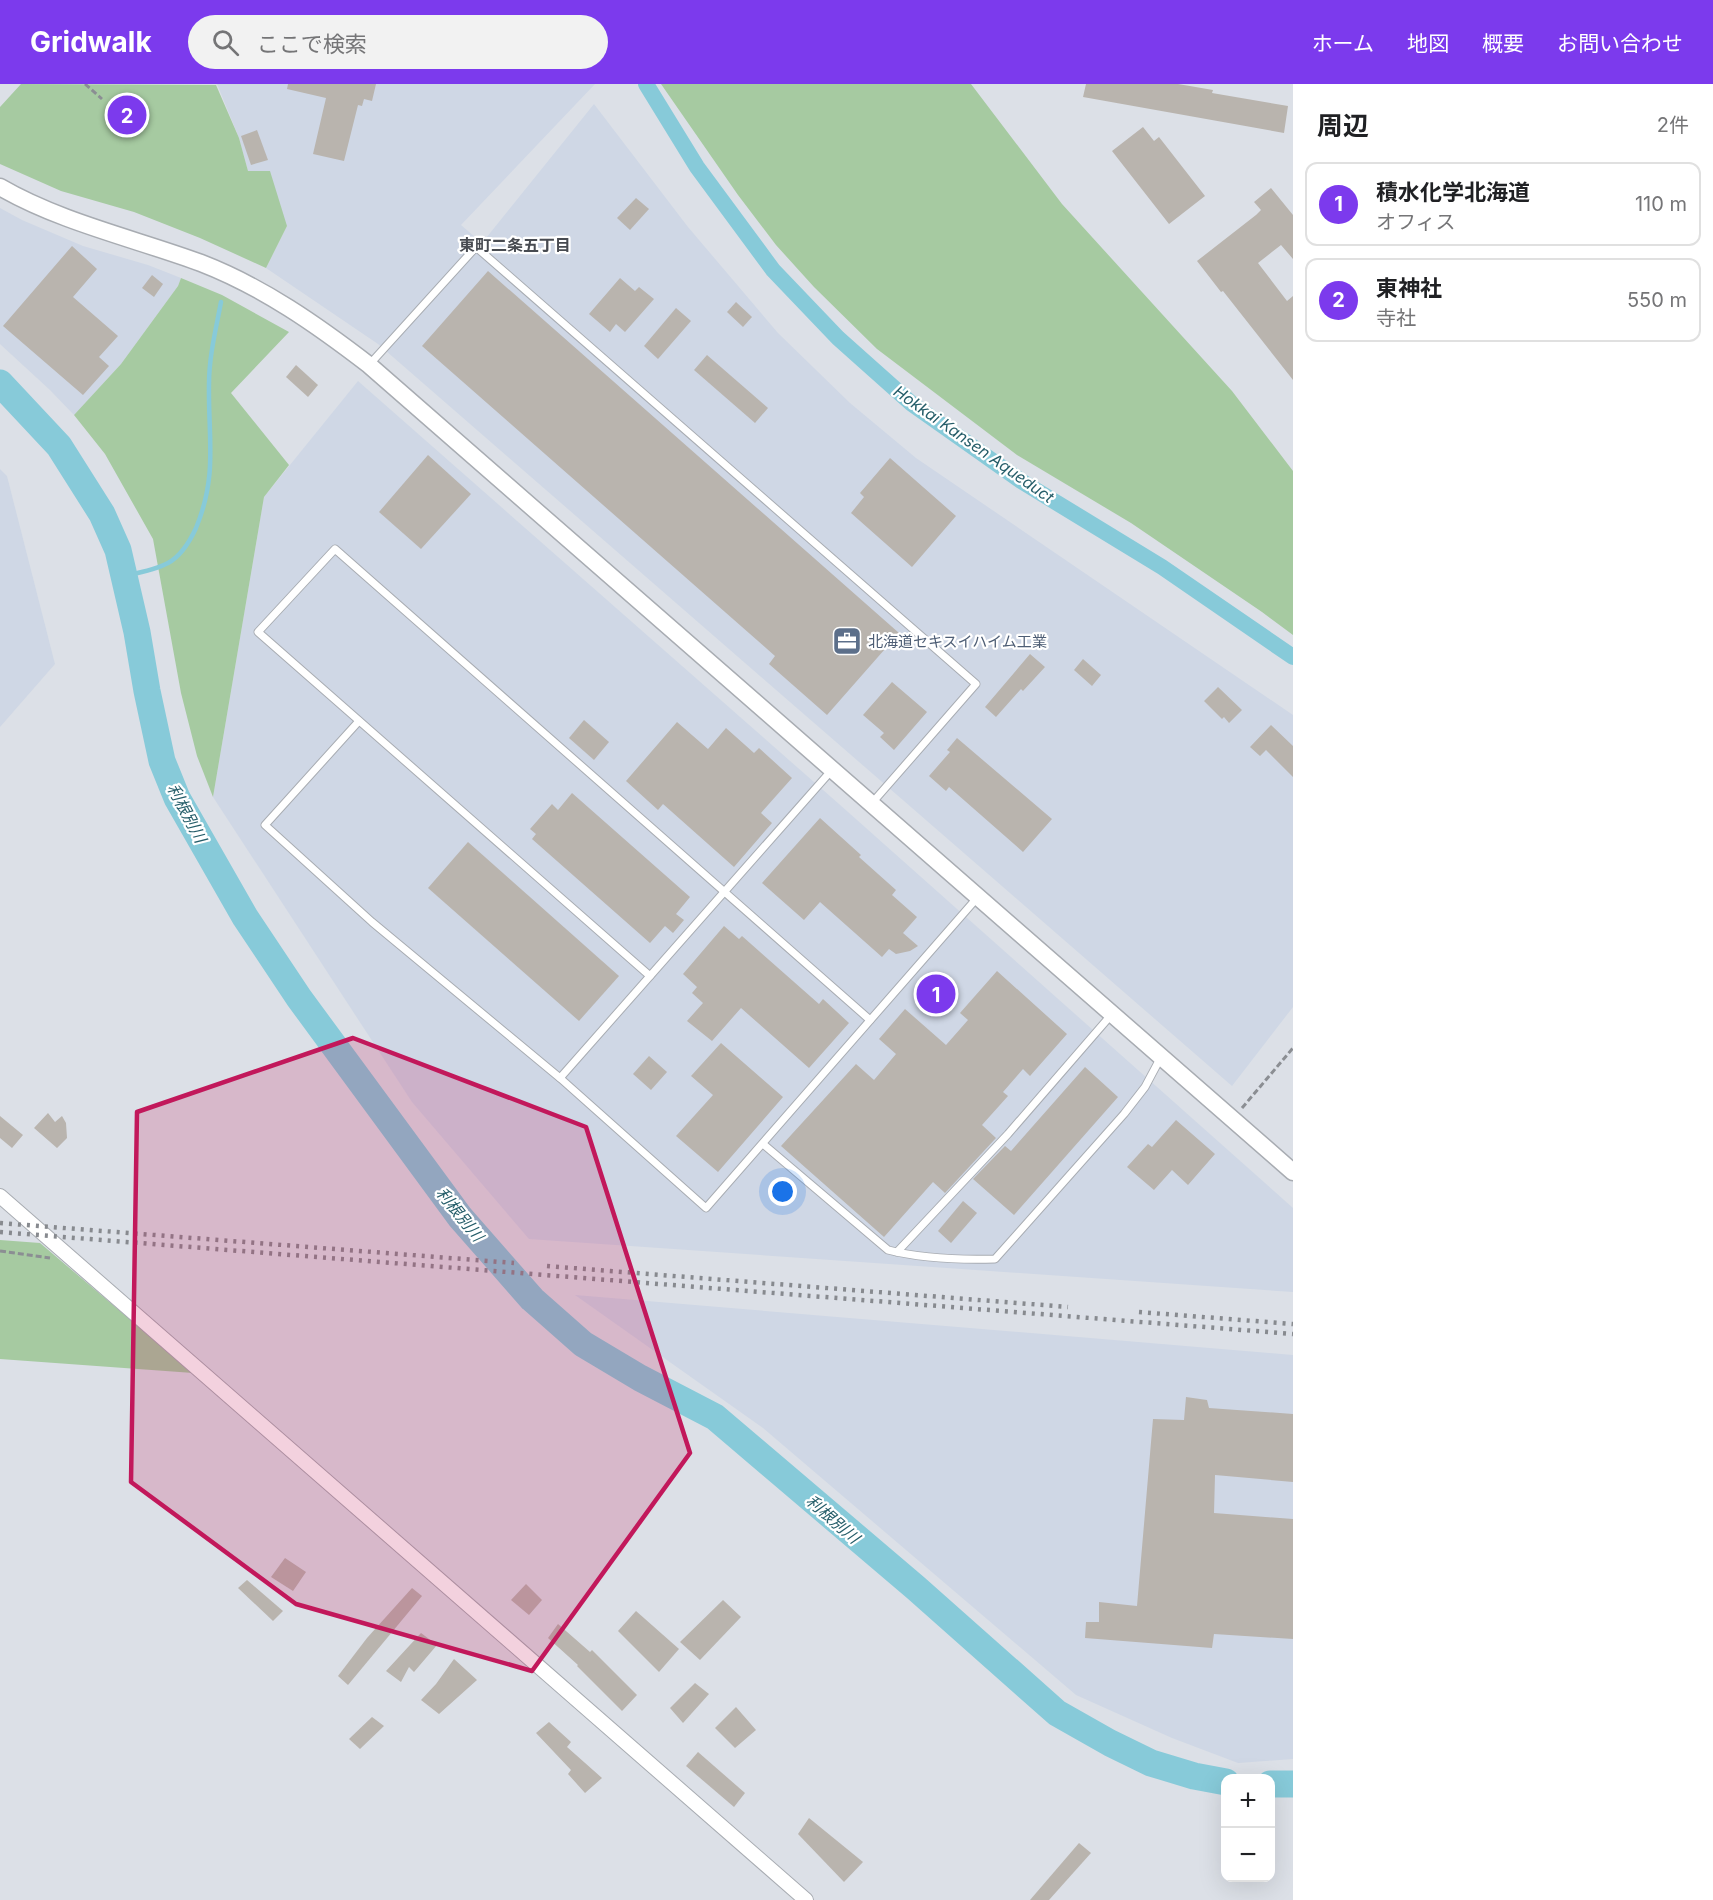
<!DOCTYPE html>
<html lang="ja">
<head>
<meta charset="utf-8">
<style>
	:root { --surface:#fff; --page:#f2f2f2; --text:#202124; --muted:#757577; --line:#e0e0e0; --accent:#7c3aed }
	body { margin:0; font-family:Inter,"Noto Sans JP",sans-serif; background:var(--page); color:var(--text) }
	.controls { position:absolute; right:18px; bottom:18px; display:grid; overflow:hidden; border-radius:12px; box-shadow:0 6px 24px #0002 }
	.controls button { width:54px; height:54px; display:grid; place-items:center; padding:0; border:0; border-bottom:2px solid var(--line); background:var(--surface); color:var(--text); font:30px sans-serif }
	.you { position:absolute; left:783px; top:1108px; width:21px; height:21px; margin:-15px; border:4px solid #fff; border-radius:50%; background:#1a73e8; box-shadow:0 0 0 9px #1a73e833 }
	.badge { display:grid; place-items:center; width:39px; height:39px; border-radius:50%; background:var(--accent); color:#fff; font-size:20px; font-weight:700 }
	.pin { position:absolute; translate:-50% -50%; border:3px solid #fff; box-shadow:0 2px 6px #0006 }
	.list { margin:0; padding:0; list-style:none }
	h2 { display:flex; justify-content:space-between; align-items:center; height:78px; margin:0; padding:0 24px; font-size:26px }
	h2 small { font-size:20px; font-weight:400; color:var(--muted) }
	.list li { display:grid; grid-template-columns:39px 1fr auto; gap:18px; align-items:center; box-sizing:border-box; height:84px; margin:0 12px 12px; padding:0 12px; border:2px solid var(--line); border-radius:12px }
	.list b { display:block; font-size:22px; white-space:nowrap }
	.list p { margin:0; font-size:20px; white-space:nowrap; color:var(--muted) }
	.list em { font-size:20px; font-style:normal; color:var(--muted) }
	.icon { flex:none; width:33px; height:33px; fill:none; stroke:currentColor; stroke-width:2; stroke-linecap:round; stroke-linejoin:round }
	.map { position:relative; flex:none; width:1293px; height:1816px; overflow:hidden }
	header { display:flex; align-items:center; gap:36px; box-sizing:border-box; height:84px; padding:0 30px; background:var(--accent); color:#fff }
	header strong { font-size:28px }
	nav { display:flex; gap:33px; margin-inline-start:auto; font-size:21px }
	.search { width:420px; height:54px; background:var(--page); display:flex; align-items:center; gap:15px; box-sizing:border-box; padding:0 21px; border-radius:33px; color:var(--muted); font-size:22px }
	main { display:flex }
	aside { flex:1; background:var(--surface) }
	.map>svg:first-child { display:block }
	.built { fill:#cfd7e5 }
	.green { fill:#a6caa1 }
	.lines { fill:none; stroke-linecap:round; stroke-linejoin:round }
	.stream { stroke:#87cad9; stroke-width:4.5 }
	.canal { stroke:#87cad9; stroke-width:16 }
	.river { stroke:#87cad9; stroke-width:27 }
	.building { fill:#b9b4ae }
	.service-casing { stroke:#a8acb2; stroke-width:9 }
	.minor-casing { stroke:#a8acb2; stroke-width:16 }
	.tertiary-casing { stroke:#a8acb2; stroke-width:19 }
	.path { stroke:#8b8e93; stroke-width:3; stroke-dasharray:6 3; stroke-linecap:butt }
	.service { stroke:#fff; stroke-width:7 }
	.minor { stroke:#fff; stroke-width:14 }
	.tertiary { stroke:#fff; stroke-width:16 }
	.rail { stroke:#878a8f; stroke-width:4.5; stroke-dasharray:3 6; stroke-linecap:butt }
	.marked { fill:#c2185b; fill-opacity:0.2; stroke:#c2185b; stroke-width:4.5; stroke-linejoin:round }
	.labels { text-anchor:middle; dominant-baseline:central; stroke-width:4.5; stroke-linejoin:round; paint-order:stroke }
	.service-label { font-size:15px; fill:#4e5e75; stroke:#fff; text-anchor:start }
	.neighbourhood-label { font-size:16px; font-weight:bold; fill:#484b51; stroke:#fff }
	.water-label { font-size:16px; font-style:italic; fill:#255d69; stroke:#fff }
</style>
</head>
<body>
<header>
<strong>Gridwalk</strong>
<div class="search"><svg class="icon" aria-label="search" viewBox="0 0 24 24"><circle cx="10" cy="10" r="6"/><path d="M15 15l6 6"/></svg>ここで検索</div>
<nav><a>ホーム</a><a>地図</a><a>概要</a><a>お問い合わせ</a></nav>
</header>
<main>
<div class="map">
<svg width="1293" height="1816" viewBox="0 0 1293 1816">
	<rect width="100%" height="100%" fill="#dce0e7"/>
	<g class="built">
		<path d="M217,0H595L461,141L482,159L594,20L688,143L778,249L850,319L916,374L1293,631V923L1232,1002L378,260L266,184L287,142L248,87L239,54Z"/>
		<path d="M0,124L22,136L83,162L148,181L181,194L178,202L121,280L74,331L50,306L0,260Z"/>
		<path d="M358,297L839,720L1293,1124V1208L529,1155L412,1018L213,713L264,413Z"/>
		<path d="M0,385L7,392L55,580L0,643Z"/>
		<path d="M575,1211L1293,1271V1675L1238,1679L1172,1654L1076,1611L763,1344Z"/>
	</g>
	<g class="green">
		<path d="M21,0L216,1L239,54L248,87H270L287,142L266,184L200,154L134,128L61,107L0,80V23Z"/>
		<path d="M661,0H971L1062,120L1232,307L1293,387V551L1262,528L1131,439L1017,371L877,265L814,203L776,161L738,111Z"/>
		<path d="M181,194L222,211L289,248L231,309L289,381L264,413L213,713L197,672L181,609L153,455L105,370L74,331L121,280L178,202Z"/>
		<path d="M0,1156L40,1159L193,1289L0,1275Z"/>
	</g>
	<g class="lines">
		<path class="stream" d="M124,492C138,489 155,486 168,479C181,472 190,457 196,444C218,391 208,354 209,300C209,272 216,245 221,218"/>
		<path class="canal" d="M646,0L697,83L773,186L838,254L912,320L1021,397L1162,483L1293,573"/>
		<g class="river">
			<path d="M0,299L59,362L102,430L118,466L137,548L147,607L162,677L177,714L245,833L299,914L460,1133L532,1215L583,1260L640,1294L715,1333L916,1504L1057,1629L1110,1659L1151,1679L1194,1692L1226,1698"/>
			<path d="M1270,1700H1293"/>
		</g>
	</g>
	<g class="building">
		<path d="M288,0H376L372,17L364,15L362,22L358,21L344,77L313,70L326,14L287,5Z"/>
		<path d="M1086,0H1178L1213,6L1212,9L1288,22L1284,49L1083,13Z"/>
		<path d="M1143,43L1154,57L1159,53L1205,112L1169,140L1112,67Z"/>
		<path d="M257,46L268,76L251,81L241,52Z"/>
		<path d="M1271,104L1293,131V175L1281,161L1258,179L1287,217L1293,212V296L1223,207L1221,208L1197,177L1256,131L1261,126L1254,118Z"/>
		<path d="M636,114L649,125L630,146L617,134Z"/>
		<path d="M72,162L97,185L73,213L118,252L99,273L109,282L83,311L3,242Z"/>
		<path d="M488,187L899,549L827,631L769,580L775,572L422,262Z"/>
		<path d="M152,191L163,200L154,213L142,204Z"/>
		<path d="M620,194L635,207L639,203L654,215L625,248L616,240L610,248L589,230Z"/>
		<path d="M736,218L752,233L743,243L727,228Z"/>
		<path d="M676,224L691,237L658,275L644,262Z"/>
		<path d="M707,271L768,324L755,339L694,286Z"/>
		<path d="M296,281L318,301L308,313L286,293Z"/>
		<path d="M428,371L471,410L421,465L379,428Z"/>
		<path d="M890,374L956,432L912,483L851,429L864,413L860,409Z"/>
		<path d="M1030,570L1045,583L1023,607L1021,605L996,633L985,623Z"/>
		<path d="M1083,575L1101,591L1092,602L1074,586Z"/>
		<path d="M892,598L927,628L894,666L880,653L884,649L863,631Z"/>
		<path d="M1218,603L1242,626L1229,639L1224,633L1222,635L1204,617Z"/>
		<path d="M584,636L609,658L594,676L569,654Z"/>
		<path d="M677,638L708,665L726,644L754,669L759,664L792,694L761,729L772,739L734,783L663,720L658,726L626,697Z"/>
		<path d="M1271,641L1293,662V693L1266,666L1260,672L1250,663Z"/>
		<path d="M957,654L1052,735L1023,768L949,703L946,707L929,692L950,668L947,666Z"/>
		<path d="M572,709L690,813L676,830L684,836L673,849L665,842L650,859L532,755L536,750L530,745L552,720L558,726Z"/>
		<path d="M820,734L861,771L859,773L896,806L892,811L917,833L903,849L918,862L910,867L896,870L889,865L882,873L820,818L804,836L762,799Z"/>
		<path d="M468,758L619,892L579,937L428,804Z"/>
		<path d="M724,842L739,855L742,852L819,920L823,915L849,939L809,984L741,924L712,957L687,937L703,919L692,909L697,903L683,890Z"/>
		<path d="M997,887L1067,950L1030,992L1023,985L1003,1008L1008,1012L982,1041L996,1054L945,1109L933,1098L884,1153L781,1062L856,980L874,996L896,970L879,955L905,925L946,961L968,936L960,929Z"/>
		<path d="M721,959L783,1013L718,1088L676,1052L713,1011L691,992Z"/>
		<path d="M649,972L667,988L651,1006L633,990Z"/>
		<path d="M1085,983L1118,1013L1014,1131L973,1095L1005,1062L1011,1067Z"/>
		<path d="M48,1029L55,1038L62,1032L66,1039L67,1054L57,1064L34,1044Z"/>
		<path d="M0,1032L23,1051L12,1064L0,1054Z"/>
		<path d="M1176,1036L1215,1070L1188,1101L1172,1086L1154,1106L1127,1083L1148,1060L1152,1063Z"/>
		<path d="M963,1117L977,1129L951,1159L938,1147Z"/>
		<path d="M1186,1313L1207,1316L1209,1324L1293,1330V1398L1215,1391L1214,1429L1293,1435V1555L1214,1550L1212,1564L1085,1554L1086,1538H1099V1518L1137,1522L1153,1335L1184,1336Z"/>
		<path d="M285,1474L306,1488L293,1507L271,1493Z"/>
		<path d="M247,1496L283,1527L273,1537L238,1504Z"/>
		<path d="M526,1500L542,1516L529,1531L511,1516Z"/>
		<path d="M412,1504L422,1512L348,1601L338,1592L367,1554Z"/>
		<path d="M723,1516L741,1533L700,1576L680,1558Z"/>
		<path d="M636,1527L679,1565L659,1588L618,1547Z"/>
		<path d="M558,1540L590,1568L592,1566L637,1611L622,1627L577,1582L578,1581L548,1554Z"/>
		<path d="M421,1549L437,1561L414,1588L409,1583L401,1598L386,1587Z"/>
		<path d="M454,1575L477,1596L439,1630L421,1616L436,1600Z"/>
		<path d="M695,1599L709,1610L683,1639L670,1624Z"/>
		<path d="M736,1623L756,1646L735,1664L715,1644Z"/>
		<path d="M372,1633L384,1642L360,1665L349,1655Z"/>
		<path d="M549,1638L571,1658L567,1663L602,1694L585,1709L568,1690L571,1686L536,1649Z"/>
		<path d="M698,1668L745,1709L734,1723L686,1682Z"/>
		<path d="M809,1734L863,1778L844,1798L798,1750Z"/>
		<path d="M1079,1759L1091,1769L1049,1816H1030Z"/>
	</g>
	<g class="lines">
		<g class="service-casing">
			<g id="service">
				<path d="M369,281L476,163L976,600L872,719"/>
				<path d="M359,637L265,741L372,838L560,994"/>
				<path d="M831,687L560,994L706,1124L977,814"/>
				<path d="M650,892L258,548L335,465L870,936"/>
				<path d="M763,1060L888,1166C923,1175 959,1176 995,1175L1124,1030L1145,1003L1161,973"/>
				<path d="M897,1168L1008,1050L1112,930"/>
			</g>
		</g>
		<g class="minor-casing">
			<path id="minor" d="M0,1112L806,1816"/>
		</g>
		<g class="tertiary-casing">
			<path id="tertiary" d="M0,103C60,138 136,155 201,179C263,203 317,241 369,281L1293,1088"/>
		</g>
		<g class="path">
			<path d="M85,0L102,15"/>
			<path d="M1242,1024L1293,964"/>
			<path d="M0,1167L50,1174"/>
		</g>
		<use href="#service" class="service"/>
		<use href="#minor" class="minor"/>
		<use href="#tertiary" class="tertiary"/>
		<g class="rail">
			<path d="M0,1139L514,1179"/>
			<path d="M0,1148L1293,1250"/>
			<path d="M547,1182L1068,1223"/>
			<path d="M1139,1228L1293,1240"/>
		</g>
	</g>
	<path class="marked" d="M353,954L586,1043L690,1369L532,1587L296,1520L131,1398L137,1028Z"/>
	<defs>
		<g id="office-square" transform="scale(1.5)"><rect x="-9" y="-9" width="18" height="18" rx="4" fill="#5c6f8a" stroke="#fff"/><path d="M-6-3h4V-5.5h4V-3h4V5H-6ZM-1-4.5V-3h2v-1.5ZM-6 0V1H6V0Z" fill="#fff"/></g>
	</defs>
	<g fill-rule="evenodd">
		<use href="#office-square" x="847" y="557"/>
	</g>
	<g class="labels">
		<g class="service-label">
			<text x="868" y="557">北海道セキスイハイム工業</text>
		</g>
		<g class="neighbourhood-label">
			<text x="515" y="161">東町二条五丁目</text>
		</g>
		<g class="water-label">
			<text transform="translate(974 360) rotate(35)">Hokkai Kansen Aqueduct</text>
			<text transform="translate(187 729) rotate(62)">利根別川</text>
			<text transform="translate(460 1130) rotate(51)">利根別川</text>
			<text transform="translate(833 1435) rotate(41)">利根別川</text>
		</g>
	</g>
</svg>
<div class="controls">
<button>+</button>
<button>−</button>
</div>
<div class="you"></div>
<div class="pin badge" style="left:936px;top:910px">1</div>
<div class="pin badge" style="left:127px;top:31px">2</div>
</div>
<aside>
<h2>周辺<small>2件</small></h2>
<ul class="list">
<li><span class="badge">1</span><div><b>積水化学北海道</b><p>オフィス</p></div><em>110 m</em></li>
<li><span class="badge">2</span><div><b>東神社</b><p>寺社</p></div><em>550 m</em></li>
</ul>
</aside>
</main>
</body>
</html>
